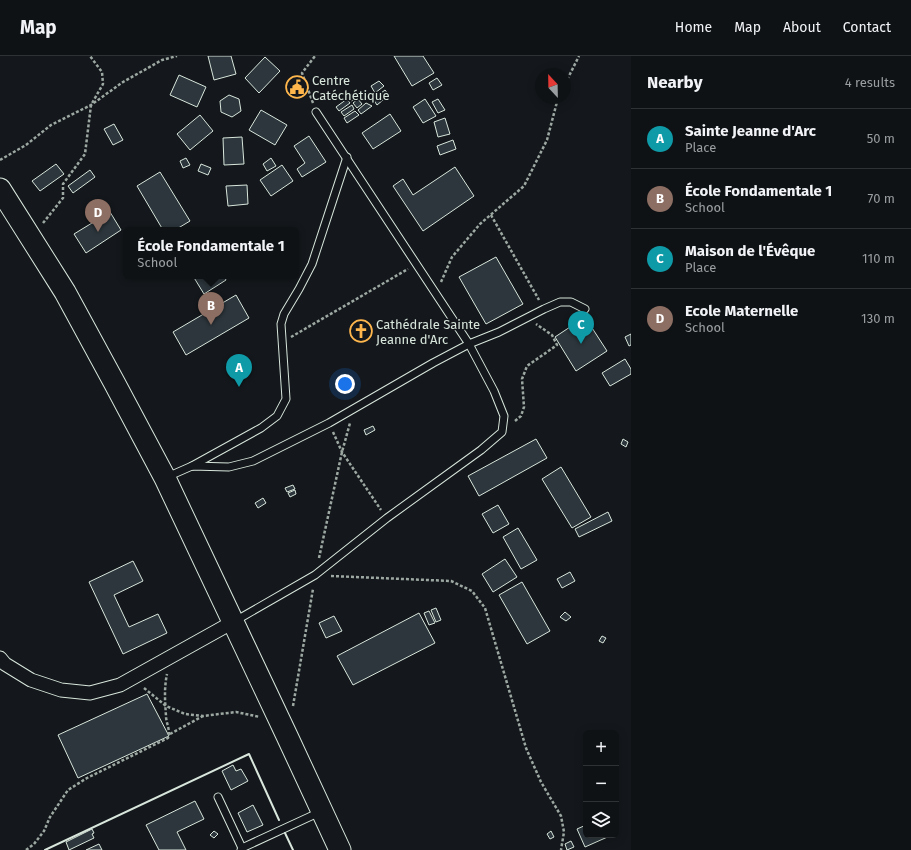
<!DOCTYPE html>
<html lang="en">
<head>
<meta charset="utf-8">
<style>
	:root { --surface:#0f1215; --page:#1d2022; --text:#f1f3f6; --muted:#9b9ea0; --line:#2f3234; --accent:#ffb74d }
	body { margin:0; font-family:"Fira Sans",sans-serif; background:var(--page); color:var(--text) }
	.controls { position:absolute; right:12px; bottom:12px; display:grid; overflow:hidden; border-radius:6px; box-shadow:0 2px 10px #0003 }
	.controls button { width:36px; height:36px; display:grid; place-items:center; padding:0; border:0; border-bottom:1px solid var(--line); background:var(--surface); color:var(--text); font:20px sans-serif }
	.compass { position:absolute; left:535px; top:12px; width:36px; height:36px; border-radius:50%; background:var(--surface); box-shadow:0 2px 10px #0003; rotate:338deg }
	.you { position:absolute; left:345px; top:328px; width:14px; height:14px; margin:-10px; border:3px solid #fff; border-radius:50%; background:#1a73e8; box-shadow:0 0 0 6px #1a73e833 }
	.badge { display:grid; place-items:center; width:26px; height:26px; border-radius:50%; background:var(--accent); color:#fff; font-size:13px; font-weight:700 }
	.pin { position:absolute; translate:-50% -33px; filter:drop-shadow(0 1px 2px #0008) }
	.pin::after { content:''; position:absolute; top:21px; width:14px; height:12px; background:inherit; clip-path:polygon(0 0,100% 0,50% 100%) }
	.popup { position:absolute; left:123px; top:171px; width:176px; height:52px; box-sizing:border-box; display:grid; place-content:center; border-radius:6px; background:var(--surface); filter:drop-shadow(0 1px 3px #0005); font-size:13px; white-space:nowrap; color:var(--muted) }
	.popup b { font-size:15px; color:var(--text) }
	.popup::after { content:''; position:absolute; left:50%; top:100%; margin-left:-8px; border:8px solid transparent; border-top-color:var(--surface) }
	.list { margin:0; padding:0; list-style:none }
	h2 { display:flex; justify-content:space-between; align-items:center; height:52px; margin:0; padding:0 16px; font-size:17px }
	h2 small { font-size:13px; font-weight:400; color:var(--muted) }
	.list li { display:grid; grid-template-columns:26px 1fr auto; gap:12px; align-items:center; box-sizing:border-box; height:60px; padding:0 16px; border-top:1px solid var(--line) }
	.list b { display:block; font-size:15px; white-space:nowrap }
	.list p { margin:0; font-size:13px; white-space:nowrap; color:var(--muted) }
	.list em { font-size:13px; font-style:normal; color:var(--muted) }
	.icon { flex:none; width:22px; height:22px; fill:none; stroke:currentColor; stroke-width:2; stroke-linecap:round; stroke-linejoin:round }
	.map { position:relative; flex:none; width:631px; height:794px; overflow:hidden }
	header { display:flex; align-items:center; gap:24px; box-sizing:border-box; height:56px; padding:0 20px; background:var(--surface); border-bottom:1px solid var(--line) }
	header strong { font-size:19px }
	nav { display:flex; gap:22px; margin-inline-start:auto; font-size:14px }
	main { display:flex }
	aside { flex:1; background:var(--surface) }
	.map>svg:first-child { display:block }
	.building { fill:#2c363c; stroke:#d8e6dc }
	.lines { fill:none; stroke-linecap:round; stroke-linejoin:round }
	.lane-casing { stroke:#d8e6dc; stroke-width:9 }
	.street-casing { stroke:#d8e6dc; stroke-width:15 }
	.primary-casing { stroke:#d8e6dc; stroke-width:23 }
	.path { stroke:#9da8a2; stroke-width:2.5; stroke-dasharray:3 2; stroke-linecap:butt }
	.lane { stroke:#14181c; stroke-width:7 }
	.street { stroke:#14181c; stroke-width:13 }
	.primary { stroke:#14181c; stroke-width:21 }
	.wall { stroke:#d8e6dc; stroke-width:2 }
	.labels { text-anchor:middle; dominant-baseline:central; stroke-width:3; stroke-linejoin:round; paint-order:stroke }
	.poi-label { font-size:13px; fill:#d8e6dc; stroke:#14181c; text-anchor:start }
</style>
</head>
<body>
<header>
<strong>Map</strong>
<nav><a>Home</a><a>Map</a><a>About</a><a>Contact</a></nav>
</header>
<main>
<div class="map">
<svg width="631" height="794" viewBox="0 0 631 794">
	<rect width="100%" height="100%" fill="#14181c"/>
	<g class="building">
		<path d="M208,0H231L236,18L214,24Z"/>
		<path d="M394,0H423L434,17L412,30Z"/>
		<path d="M265,1L280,15L259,37L245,22Z"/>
		<path d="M179,19L206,31L197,51L170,39Z"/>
		<path d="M437,22L442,29L433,34L429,27Z"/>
		<path d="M379,25L384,30L375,37L371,30Z"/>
		<path d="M385,34L389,39L377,49L373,43Z"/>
		<path d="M356,36L359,41L351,45L347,41Z"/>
		<path d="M229,39L239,43L241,55L232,61L221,56L220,45Z"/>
		<path d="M347,43L350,47L339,55L336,51Z"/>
		<path d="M358,43L362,48L357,52L353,47Z"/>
		<path d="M425,43L436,60L423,67L413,51Z"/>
		<path d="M438,43L445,54L438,57L432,46Z"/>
		<path d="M366,47L372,50L361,58L358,54Z"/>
		<path d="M352,49L354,53L344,60L341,56Z"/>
		<path d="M261,54L287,69L275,89L249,74Z"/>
		<path d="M355,55L359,59L347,67L344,62Z"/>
		<path d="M390,58L401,75L373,93L362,77Z"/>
		<path d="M200,59L213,75L190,94L177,78Z"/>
		<path d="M445,62L450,78L438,81L434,66Z"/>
		<path d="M114,68L123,84L113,89L104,73Z"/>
		<path d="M309,80L326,106L302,121L297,113L305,107L294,90Z"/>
		<path d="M242,81L244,108L224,109L223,82Z"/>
		<path d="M453,84L456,93L440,99L437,90Z"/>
		<path d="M186,102L190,109L183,112L180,105Z"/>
		<path d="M271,102L276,110L267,115L263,108Z"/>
		<path d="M56,108L64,118L40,135L32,125Z"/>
		<path d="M201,108L211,112L208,119L198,115Z"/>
		<path d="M282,109L293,125L271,140L260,124Z"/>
		<path d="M455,111L474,140L423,175L393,130L403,123L413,139Z"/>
		<path d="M90,114L95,121L73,137L68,130Z"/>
		<path d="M160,116L190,165L175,174H163L137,130Z"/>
		<path d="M247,129L248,148L228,150L226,130Z"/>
		<path d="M110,156L121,174L86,197L74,178Z"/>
		<path d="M496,201L523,248L486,268L459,221Z"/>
		<path d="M193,220H224L226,224L204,238Z"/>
		<path d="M236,239L249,262L186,299L173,276Z"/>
		<path d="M585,261L607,295L576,315L555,281Z"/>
		<path d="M631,278V289L629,290L625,281Z"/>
		<path d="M625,303L631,313V318L610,330L602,317Z"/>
		<path d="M373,370L375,374L366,379L364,374Z"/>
		<path d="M536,383L547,402L479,440L468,420Z"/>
		<path d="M623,383L628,386L626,391L621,388Z"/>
		<path d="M561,411L591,461L572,472L542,423Z"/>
		<path d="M293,429L295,433L287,436L285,432Z"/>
		<path d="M295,434L296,438L290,441L288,437Z"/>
		<path d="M263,442L266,447L258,452L255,447Z"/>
		<path d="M498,449L509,468L493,477L482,458Z"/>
		<path d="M608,456L612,465L579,481L575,473Z"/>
		<path d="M518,472L537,504L521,513L503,481Z"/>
		<path d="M505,503L517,521L493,536L482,518Z"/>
		<path d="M133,505L143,525L114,539L129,571L158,558L167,577L123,598L89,526Z"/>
		<path d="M570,516L575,525L562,532L557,523Z"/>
		<path d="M522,526L550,575L527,588L499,539Z"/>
		<path d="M436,552L441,564L436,566L431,554Z"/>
		<path d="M429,555L435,567L429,569L424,557Z"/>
		<path d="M565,556L571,561L566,565L560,561Z"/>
		<path d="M419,557L435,587L353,629L337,600Z"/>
		<path d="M334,560L342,575L326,582L319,567Z"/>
		<path d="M602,580L606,582L603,587L599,585Z"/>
		<path d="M147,638L169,680L78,722L58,679Z"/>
		<path d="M233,709L236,715L241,713L248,725L231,734L222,715Z"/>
		<path d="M195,745L204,763L177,776L186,794H159L146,769Z"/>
		<path d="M253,749L263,769L247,776L238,757Z"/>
		<path d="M586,769V779H612L585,791L577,773Z"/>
		<path d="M92,773L94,777L92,778L94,782L69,794L66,786Z"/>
		<path d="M214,775L218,778L214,782L210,779Z"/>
		<path d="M551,775L554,781L550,783L547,778Z"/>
		<path d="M571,785L574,791L567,794L565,788Z"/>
		<path d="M99,788L102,794H86Z"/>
	</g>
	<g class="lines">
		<g class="lane-casing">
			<g id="lane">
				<path d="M192,410L261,372L277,360L286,343L281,268L284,258L299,233L312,208L347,101"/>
				<path d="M167,421L192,410L229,411L253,405L329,367L433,307L469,288L499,276L544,253L560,246H571L585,253"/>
				<path d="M235,565L315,519L387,462L481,394L502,376L504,360L494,335L469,288L316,56"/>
				<path d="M218,741L242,792"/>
				<path d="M241,794L242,792L320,756"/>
			</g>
		</g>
		<g class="street-casing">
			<path id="street" d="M0,602L5,608L31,624L61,634L90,637L120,629L233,566"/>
		</g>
		<g class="primary-casing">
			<path id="primary" d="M0,133L65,236L115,328L165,422L287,680L340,794"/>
		</g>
		<g class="path">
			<path d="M565,28L579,0"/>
			<path d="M313,47L302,17L315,0"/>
			<path d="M0,104L26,89L51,69L91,49L123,26L162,4L177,0"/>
			<path d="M491,159L539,244"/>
			<path d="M43,167L63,142V128L85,98L91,49L103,28L102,16L90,0"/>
			<path d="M441,226L452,201L480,168L524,130L547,84L558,42"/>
			<path d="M291,281L408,213"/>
			<path d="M515,365L521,360L524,351L522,323L527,310L557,289L552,279L536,268"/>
			<path d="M333,376L342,396L381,454"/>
			<path d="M319,502L342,396L350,367"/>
			<path d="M331,520L451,525L472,535L485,552L526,692L541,726L561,760L564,776L561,794"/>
			<path d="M144,632L166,650L185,658L203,660L236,656L260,661"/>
			<path d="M293,650L313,533"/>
			<path d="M170,678L203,660"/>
			<path d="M26,794L34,788L44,775L50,761L68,734L87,722L168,682C171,675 166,667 166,660C165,646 164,632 167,618"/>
		</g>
		<use href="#lane" class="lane"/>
		<use href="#street" class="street"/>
		<use href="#primary" class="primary"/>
		<g class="wall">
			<path d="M285,777L293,794"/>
			<path d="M45,794L249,698L279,764"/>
		</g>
	</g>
	<defs>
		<g id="civic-ring" transform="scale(1.15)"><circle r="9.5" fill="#14181c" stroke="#ffb74d" stroke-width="1.5"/><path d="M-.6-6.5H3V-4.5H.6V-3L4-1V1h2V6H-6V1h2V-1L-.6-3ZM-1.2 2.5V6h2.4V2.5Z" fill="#ffb74d"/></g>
		<g id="church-ring" transform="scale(1.15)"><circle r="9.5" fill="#14181c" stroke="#ffb74d" stroke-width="1.5"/><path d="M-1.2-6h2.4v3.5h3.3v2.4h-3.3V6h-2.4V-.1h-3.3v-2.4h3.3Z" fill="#ffb74d"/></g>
	</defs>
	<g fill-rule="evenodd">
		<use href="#civic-ring" x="297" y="31"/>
		<use href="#church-ring" x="361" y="275"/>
	</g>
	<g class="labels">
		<g class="poi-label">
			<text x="312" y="24">Centre<tspan x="312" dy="15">Catéchétique</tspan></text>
			<text x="376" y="268">Cathédrale Sainte<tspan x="376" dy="15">Jeanne d'Arc</tspan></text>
		</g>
	</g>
</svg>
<div class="controls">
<button>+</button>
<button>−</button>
<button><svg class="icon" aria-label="layers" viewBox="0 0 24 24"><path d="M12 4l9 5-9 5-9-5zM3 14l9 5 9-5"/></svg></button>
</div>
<svg class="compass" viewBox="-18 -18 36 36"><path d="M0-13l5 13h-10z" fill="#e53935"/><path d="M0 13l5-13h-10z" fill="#9b9ea0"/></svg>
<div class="you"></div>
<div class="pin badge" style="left:239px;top:331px;background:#0f9aa8">A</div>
<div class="pin badge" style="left:211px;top:269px;background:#8d6e63">B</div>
<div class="popup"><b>École Fondamentale 1</b>School</div>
<div class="pin badge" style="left:581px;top:288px;background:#0f9aa8">C</div>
<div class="pin badge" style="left:98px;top:176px;background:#8d6e63">D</div>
</div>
<aside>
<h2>Nearby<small>4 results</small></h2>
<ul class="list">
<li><span class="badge" style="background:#0f9aa8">A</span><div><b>Sainte Jeanne d'Arc</b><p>Place</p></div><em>50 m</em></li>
<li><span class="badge" style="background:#8d6e63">B</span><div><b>École Fondamentale 1</b><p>School</p></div><em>70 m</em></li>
<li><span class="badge" style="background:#0f9aa8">C</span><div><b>Maison de l'Évêque</b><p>Place</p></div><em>110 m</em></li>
<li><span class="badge" style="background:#8d6e63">D</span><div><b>Ecole Maternelle</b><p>School</p></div><em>130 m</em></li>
</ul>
</aside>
</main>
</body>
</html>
